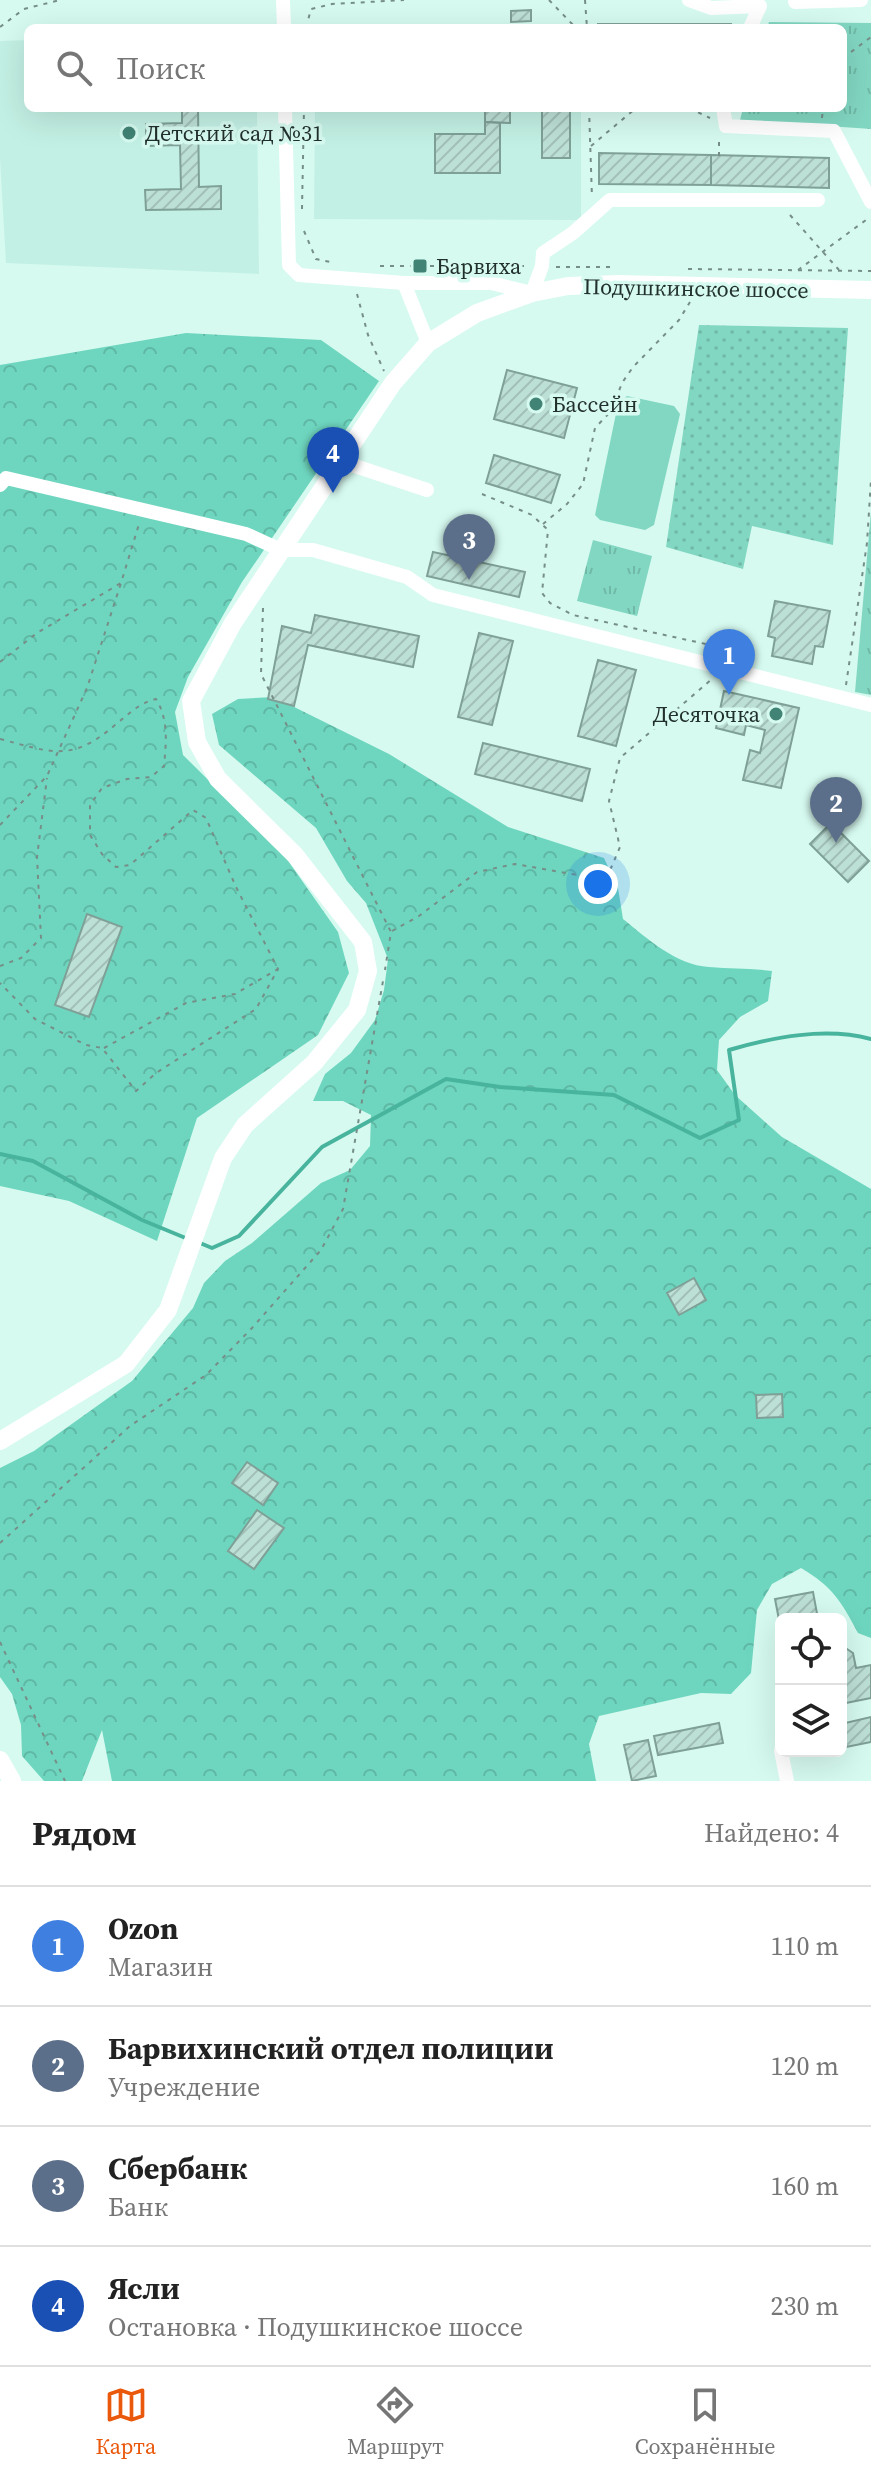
<!DOCTYPE html>
<html lang="ru">
<head>
<meta charset="utf-8">
<style>
	:root { --surface:#fff; --page:#f2f2f2; --text:#222; --muted:#767676; --line:#e0e0e0; --accent:#ea580c }
	body { margin:0; font-family:"Source Serif 4",serif; background:var(--page); color:var(--text) }
	.controls { position:absolute; right:24px; bottom:24px; display:grid; overflow:hidden; border-radius:12px; box-shadow:0 8px 32px #0002 }
	.controls button { width:72px; height:72px; display:grid; place-items:center; padding:0; border:0; border-bottom:2px solid var(--line); background:var(--surface); color:var(--text); font:40px sans-serif }
	.you { position:absolute; left:598px; top:884px; width:28px; height:28px; margin:-20px; border:6px solid #fff; border-radius:50%; background:#1a73e8; box-shadow:0 0 0 12px #1a73e833 }
	.badge { display:grid; place-items:center; width:52px; height:52px; border-radius:50%; background:var(--accent); color:#fff; font-size:26px; font-weight:700 }
	.pin { position:absolute; translate:-50% -66px; filter:drop-shadow(0 2px 4px #0008) }
	.pin::after { content:''; position:absolute; top:42px; width:28px; height:24px; background:inherit; clip-path:polygon(0 0,100% 0,50% 100%) }
	.list { margin:0; padding:0; list-style:none }
	h2 { display:flex; justify-content:space-between; align-items:center; height:104px; margin:0; padding:0 32px; font-size:34px }
	h2 small { font-size:26px; font-weight:400; color:var(--muted) }
	.list li { display:grid; grid-template-columns:52px 1fr auto; gap:24px; align-items:center; box-sizing:border-box; height:120px; padding:0 32px; border-top:2px solid var(--line) }
	.list b { display:block; font-size:30px; white-space:nowrap }
	.list p { margin:0; font-size:26px; white-space:nowrap; color:var(--muted) }
	.list em { font-size:26px; font-style:normal; color:var(--muted) }
	.icon { flex:none; width:44px; height:44px; fill:none; stroke:currentColor; stroke-width:2; stroke-linecap:round; stroke-linejoin:round }
	.map { position:relative; flex:none; width:871px; height:1781px; overflow:hidden }
	.search { position:absolute; background:var(--surface); box-shadow:0 8px 32px #0002; left:24px; right:24px; top:24px; height:88px; display:flex; align-items:center; gap:20px; box-sizing:border-box; padding:0 28px; border-radius:12px; color:var(--muted); font-size:30px }
	.sheet { height:584px; background:var(--surface) }
	nav { display:flex; justify-content:space-around; align-items:center; box-sizing:border-box; height:112px; border-top:2px solid var(--line); background:var(--surface); font-size:22px; color:var(--muted) }
	nav a { display:grid; justify-items:center; gap:4px }
	nav .on { color:var(--accent) }
	.map>svg:first-child { display:block }
	.built { fill:#c3f0e4 }
	.grass { fill:url(#grass-dots) }
	.forest { fill:url(#forest-crowns) }
	.park { fill:url(#park-tufts) }
	.garden { fill:#82d7c2 }
	.lines { fill:none; stroke-linecap:round; stroke-linejoin:round }
	.stream { stroke:#49b49d; stroke-width:4 }
	.building { fill:url(#building-hatch); stroke:#7fa097; stroke-width:2 }
	.path { stroke:#768e88; stroke-width:2; stroke-dasharray:4 6; stroke-linecap:butt }
	.minor { stroke:#fff; stroke-width:14 }
	.major { stroke:#fff; stroke-width:18 }
	.poi-dot { fill:#418374; stroke:#d6faf0; stroke-width:3 }
	.labels { text-anchor:middle; dominant-baseline:central; stroke-width:7; stroke-linejoin:round; paint-order:stroke }
	.poi-label { font-size:22px; fill:#22302c; stroke:#d6faf0; text-anchor:start }
	.street-label { font-size:22px; fill:#22302c; stroke:#d6faf0 }
</style>
</head>
<body>
<div class="map">
<svg width="871" height="1781" viewBox="0 0 871 1781">
	<defs>
		<pattern id="grass-dots" width="8" height="8" patternUnits="userSpaceOnUse" patternTransform="scale(2)"><rect width="8" height="8" fill="#82d7c2"/><path d="M2 2h.1M6 6h.1" fill="none" stroke="#70b9a7" stroke-width="1.8" stroke-linecap="round"/></pattern>
		<pattern id="forest-crowns" width="20" height="18" patternUnits="userSpaceOnUse" patternTransform="scale(2)"><rect width="20" height="18" fill="#6ed6bf"/><path d="M2 6a3 3 0 1 1 6 0M12 15a3 3 0 1 1 6 0" fill="none" stroke="#5fb8a4"/></pattern>
		<pattern id="park-tufts" width="24" height="20" patternUnits="userSpaceOnUse" patternTransform="scale(2)"><rect width="24" height="20" fill="#82d7c2"/><path d="M3 7l-1-3M5 7V3M7 7l1-3M15 17l-1-3M17 17v-4M19 17l1-3" fill="none" stroke="#70b9a7"/></pattern>
		<pattern id="building-hatch" width="6" height="6" patternUnits="userSpaceOnUse" patternTransform="scale(2)"><rect width="6" height="6" fill="#bde0d6"/><path d="M-1 1l2-2M0 6l6-6M5 7l2-2" fill="none" stroke="#a2c0b8"/></pattern>
	</defs>
	<rect width="100%" height="100%" fill="#d6faf0"/>
	<g class="built">
		<path d="M28,40V108H257L259,274L6,263L0,159V41Z"/>
		<path d="M315,108H581V220L314,219Z"/>
	</g>
	<path class="grass" d="M699,325L848,328L833,545L752,526L743,569L666,547Z"/>
	<g class="forest">
		<path d="M186,333L321,340L379,381L242,582L188,677L175,712L183,755L284,855L338,932L349,973L318,1035L197,1118L157,1241L69,1201L0,1186V365Z"/>
		<path d="M274,697L389,754L508,827L604,858L618,888L623,919C648,939 676,965 709,967C731,969 749,968 772,971L768,1001L740,1017L719,1040L717,1070L735,1095L782,1137L871,1189V1638L858,1633C841,1601 833,1587 801,1568L772,1584L757,1610L751,1673L731,1694L701,1693L599,1716L589,1744L596,1781H112L102,1730L82,1781H44L22,1756L21,1725L12,1694L0,1677V1468L34,1451L132,1381L193,1308L204,1283L225,1261L252,1243L321,1183L350,1170L370,1146L371,1115L343,1101H313L325,1074L351,1053L375,1020L384,990L388,959L366,903L347,881L316,828L219,745L212,714L238,699Z"/>
	</g>
	<g class="park">
		<path d="M769,22L871,23V129L740,120L743,108H843V28H767Z"/>
		<path d="M871,512V695L855,692Z"/>
		<path d="M593,540L652,556L637,616L577,601Z"/>
	</g>
	<path class="garden" d="M627,396L674,406L680,414L654,525L645,530L600,520L595,515L618,404Z"/>
	<g class="lines">
		<g class="stream">
			<path d="M0,1154L33,1161L142,1220L188,1239"/>
			<path d="M200,1243L212,1248L239,1236L322,1147L446,1079L500,1087L614,1095L700,1138L739,1120L729,1050C774,1037 825,1027 871,1039"/>
		</g>
	</g>
	<g class="building">
		<path d="M531,10V21L511,22V11Z"/>
		<rect x="598" y="24" width="133" height="4"/>
		<path d="M182,108H198L199,187L221,186V209L146,210L145,190L181,189L180,145L146,146V124L182,123Z"/>
		<path d="M485,108H510V123L485,122Z"/>
		<rect x="542" y="110" width="28" height="48"/>
		<path d="M485,122L500,123V173H435V134H485Z"/>
		<path d="M599,153L711,155V185L599,184Z"/>
		<path d="M711,155L829,158V188L711,185Z"/>
		<path d="M507,370L577,388L564,438L494,419Z"/>
		<path d="M494,455L560,475L551,503L486,483Z"/>
		<path d="M433,552L525,572L519,597L427,576Z"/>
		<path d="M775,601L830,611L823,647L815,646L812,664L772,656L775,638L768,636Z"/>
		<path d="M315,615L419,636L413,667L308,645L294,706L268,699L282,626L311,633Z"/>
		<path d="M479,633L513,641L492,725L458,717Z"/>
		<path d="M598,660L636,670L616,746L578,736Z"/>
		<path d="M724,691L799,708L781,788L743,780L750,750L760,753L765,730L746,725L744,735L716,728Z"/>
		<path d="M483,743L590,769L582,801L475,774Z"/>
		<path d="M831,823L869,861L848,882L810,844Z"/>
		<path d="M87,914L122,927L89,1017L55,1005Z"/>
		<path d="M694,1278L706,1300L679,1315L667,1293Z"/>
		<path d="M782,1394L783,1417L757,1418L756,1395Z"/>
		<path d="M247,1462L278,1483L263,1505L232,1483Z"/>
		<path d="M257,1510L284,1528L254,1569L228,1551Z"/>
		<path d="M813,1592L818,1619H781V1630L775,1599Z"/>
		<path d="M841,1645L853,1653L856,1668L871,1665V1698L841,1704Z"/>
		<path d="M871,1717V1742L841,1748V1724Z"/>
		<path d="M719,1723L723,1743L658,1755L654,1736Z"/>
		<path d="M648,1740L656,1776L632,1781L624,1745Z"/>
	</g>
	<g class="lines">
		<g class="path">
			<path d="M549,0L576,28"/>
			<path d="M585,0L587,28"/>
			<path d="M0,27L24,9L60,0"/>
			<path d="M306,28L311,9L332,4L404,0"/>
			<path d="M843,58L871,37"/>
			<path d="M589,108L592,198"/>
			<path d="M689,108L710,118"/>
			<path d="M822,118L823,108"/>
			<path d="M591,146L636,108"/>
			<path d="M719,156V137"/>
			<path d="M302,209L304,108"/>
			<path d="M790,215L839,270"/>
			<path d="M304,231L316,259L330,262"/>
			<path d="M380,266H526"/>
			<path d="M556,267H610"/>
			<path d="M688,269L871,271"/>
			<path d="M798,270L870,217"/>
			<path d="M357,294L368,335L384,371"/>
			<path d="M482,494L532,515L548,530L542,593L550,603L573,615L747,653L745,659"/>
			<path d="M543,524L567,504L583,484L595,428L611,411L622,383L633,367L679,320L690,302"/>
			<path d="M263,608L261,674L391,932L385,970"/>
			<path d="M0,662L37,633L121,583L139,524"/>
			<path d="M846,685L867,543L871,480"/>
			<path d="M0,739C51,752 71,763 115,725C129,714 139,703 156,699C169,720 166,743 164,766L151,777L127,779L102,788L90,805V835L102,854L116,867L130,865L193,810L206,818L236,887L278,969L256,1009L156,1073L136,1091L102,1048L86,1045L35,1019L0,983"/>
			<path d="M0,825L47,776L87,688L121,583"/>
			<path d="M392,931L419,916L477,872L515,864L589,877L611,868L620,847L609,801L620,758L712,679"/>
			<path d="M0,966L21,958L41,938L37,857L47,778"/>
			<path d="M104,1048L186,1003L235,994L278,969"/>
			<path d="M0,1543L130,1426L206,1375L252,1328L321,1250L343,1209L383,981"/>
			<path d="M0,1642L65,1781"/>
		</g>
		<g class="minor">
			<path d="M283,0L284,28"/>
			<path d="M689,0L711,8L760,6L750,28"/>
			<path d="M795,2L861,0"/>
			<path d="M285,108L289,265L299,275L404,283H491L532,293L542,266L543,253L573,233L610,200H818"/>
			<path d="M723,108L726,126L834,131L871,202"/>
			<path d="M404,283L428,343"/>
			<path d="M340,461L427,490"/>
			<path d="M0,485L6,478L246,534L281,550H313L407,577L433,595L871,705"/>
			<path d="M781,1751L787,1781"/>
		</g>
		<g class="major">
			<path d="M0,1441L126,1364L168,1310L223,1158L245,1125L314,1063L357,1010L368,971L363,942L295,855L218,779L197,742L191,701L233,623L393,383L428,343L477,313L532,293L568,286L618,284L871,290"/>
			<path d="M0,1760L12,1781"/>
		</g>
	</g>
	<g class="poi-dot">
		<circle cx="129" cy="133" r="8"/>
		<rect x="412" y="258" width="16" height="16" rx="4"/>
		<circle cx="536" cy="404" r="8"/>
		<circle cx="776" cy="714" r="8"/>
	</g>
	<g class="labels">
		<g class="poi-label">
			<text x="145" y="133">Детский сад №31</text>
			<text x="436" y="266">Барвиха</text>
			<text x="552" y="404">Бассейн</text>
			<text x="760" y="714" text-anchor="end">Десяточка</text>
		</g>
		<g class="street-label">
			<text transform="translate(696 288) rotate(1)">Подушкинское шоссе</text>
		</g>
	</g>
</svg>
<div class="controls">
<button><svg class="icon" aria-label="locate" viewBox="0 0 24 24"><circle cx="12" cy="12" r="6"/><path d="M12 2v4M12 18v4M2 12h4M18 12h4"/></svg></button>
<button><svg class="icon" aria-label="layers" viewBox="0 0 24 24"><path d="M12 4l9 5-9 5-9-5zM3 14l9 5 9-5"/></svg></button>
</div>
<div class="you"></div>
<div class="pin badge" style="left:729px;top:695px;background:#3f7fe0">1</div>
<div class="pin badge" style="left:836px;top:843px;background:#5c6f8a">2</div>
<div class="pin badge" style="left:469px;top:580px;background:#5c6f8a">3</div>
<div class="pin badge" style="left:333px;top:493px;background:#1a4fb4">4</div>
<div class="search"><svg class="icon" aria-label="search" viewBox="0 0 24 24"><circle cx="10" cy="10" r="6"/><path d="M15 15l6 6"/></svg>Поиск</div>
</div>
<section class="sheet">
<h2>Рядом<small>Найдено: 4</small></h2>
<ul class="list">
<li><span class="badge" style="background:#3f7fe0">1</span><div><b>Ozon</b><p>Магазин</p></div><em>110 m</em></li>
<li><span class="badge" style="background:#5c6f8a">2</span><div><b>Барвихинский отдел полиции</b><p>Учреждение</p></div><em>120 m</em></li>
<li><span class="badge" style="background:#5c6f8a">3</span><div><b>Сбербанк</b><p>Банк</p></div><em>160 m</em></li>
<li><span class="badge" style="background:#1a4fb4">4</span><div><b>Ясли</b><p>Остановка · Подушкинское шоссе</p></div><em>230 m</em></li>
</ul>
</section>
<nav>
<a class="on"><svg class="icon" aria-label="map" viewBox="0 0 24 24"><path d="M3 6l6-2 6 2 6-2v14l-6 2-6-2-6 2zM9 4v14M15 6v14"/></svg>Карта</a>
<a><svg class="icon" aria-label="directions" viewBox="0 0 24 24"><path d="M12 3l9 9-9 9-9-9zM9 14v-3h6M13 9l2 2-2 2"/></svg>Маршрут</a>
<a><svg class="icon" aria-label="saved" viewBox="0 0 24 24"><path d="M7 4h10v16l-5-4-5 4z"/></svg>Сохранённые</a>
</nav>
</body>
</html>
